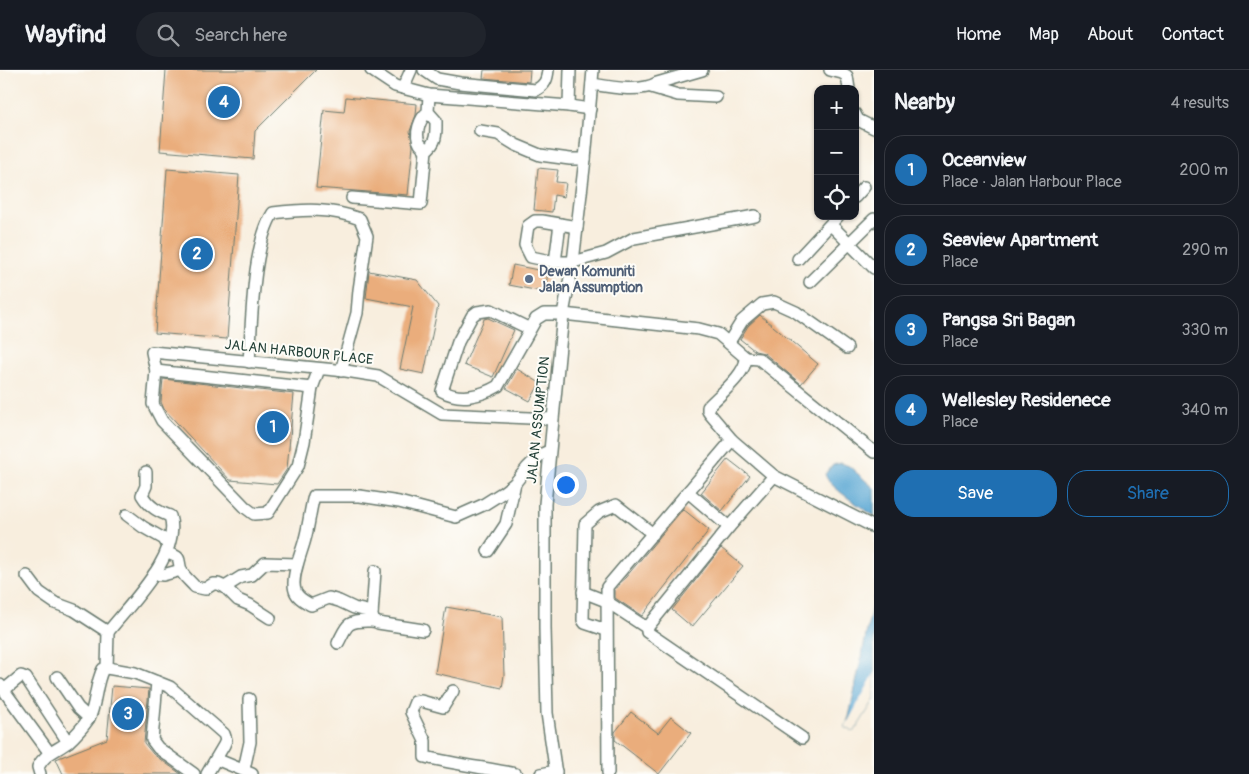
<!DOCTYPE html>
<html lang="en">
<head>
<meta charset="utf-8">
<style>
	:root { --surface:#171b24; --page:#20242c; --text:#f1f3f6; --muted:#9ea1a6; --line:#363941; --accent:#1f6fb2 }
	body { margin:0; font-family:Pangolin,sans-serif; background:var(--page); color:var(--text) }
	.controls { position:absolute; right:15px; top:15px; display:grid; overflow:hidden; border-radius:10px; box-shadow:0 1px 4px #0004 }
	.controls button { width:45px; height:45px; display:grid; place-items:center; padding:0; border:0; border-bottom:1px solid var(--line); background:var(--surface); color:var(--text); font:25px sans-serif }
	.you { position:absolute; left:565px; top:414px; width:18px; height:18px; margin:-12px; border:4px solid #fff; border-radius:50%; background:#1a73e8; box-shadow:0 0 0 8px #1a73e833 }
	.badge { display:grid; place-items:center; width:32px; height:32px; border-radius:50%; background:var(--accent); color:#fff; font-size:16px; font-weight:700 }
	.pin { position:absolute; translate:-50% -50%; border:2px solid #fff; box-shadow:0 1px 5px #0006 }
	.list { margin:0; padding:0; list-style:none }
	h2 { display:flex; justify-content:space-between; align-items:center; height:65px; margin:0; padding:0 20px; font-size:21px }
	h2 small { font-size:16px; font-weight:400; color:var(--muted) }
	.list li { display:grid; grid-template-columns:32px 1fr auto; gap:15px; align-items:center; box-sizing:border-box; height:70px; margin:0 10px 10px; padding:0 10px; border:1px solid var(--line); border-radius:20px }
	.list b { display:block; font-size:19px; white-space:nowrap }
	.list p { margin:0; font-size:16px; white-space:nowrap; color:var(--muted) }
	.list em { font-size:16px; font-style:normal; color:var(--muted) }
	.actions { display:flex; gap:10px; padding:15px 20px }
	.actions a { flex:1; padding:11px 0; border:1px solid var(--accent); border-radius:20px; text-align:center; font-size:18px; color:var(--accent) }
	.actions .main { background:var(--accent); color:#fff }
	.icon { flex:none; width:28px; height:28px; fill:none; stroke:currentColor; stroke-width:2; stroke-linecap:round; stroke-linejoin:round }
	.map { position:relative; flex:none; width:874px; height:704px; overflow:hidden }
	header { display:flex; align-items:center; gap:30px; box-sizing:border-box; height:70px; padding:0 25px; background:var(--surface); border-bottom:1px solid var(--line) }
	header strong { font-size:24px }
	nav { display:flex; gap:28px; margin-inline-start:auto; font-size:18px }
	.search { width:350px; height:45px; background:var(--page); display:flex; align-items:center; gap:12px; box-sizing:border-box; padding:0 18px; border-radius:28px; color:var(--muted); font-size:19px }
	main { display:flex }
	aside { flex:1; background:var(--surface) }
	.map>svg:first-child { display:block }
	.water { fill:#5ca8d4; stroke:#3e7284 }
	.pier { fill:#f8eede }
	.building { fill:#eaad7c }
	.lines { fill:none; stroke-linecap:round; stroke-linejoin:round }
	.minor-casing { stroke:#6b7b70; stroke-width:14 }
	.minor { stroke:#fff; stroke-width:11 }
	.service-dot { fill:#5c6f8a; stroke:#fdfcf7; stroke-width:2 }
	.labels { text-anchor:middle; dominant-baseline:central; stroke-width:4; stroke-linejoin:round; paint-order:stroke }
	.service-label { font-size:14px; font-weight:bold; fill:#4e5e75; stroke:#fdfcf7; text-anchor:start }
	.street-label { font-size:14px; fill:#1f3d34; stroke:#fdfcf7 }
</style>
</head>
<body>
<header>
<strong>Wayfind</strong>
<div class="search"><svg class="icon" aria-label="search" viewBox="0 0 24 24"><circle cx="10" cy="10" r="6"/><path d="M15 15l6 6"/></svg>Search here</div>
<nav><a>Home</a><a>Map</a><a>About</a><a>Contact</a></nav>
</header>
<main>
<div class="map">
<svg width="874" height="704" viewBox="0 0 874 704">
	<rect width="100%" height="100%" fill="#fdfcf7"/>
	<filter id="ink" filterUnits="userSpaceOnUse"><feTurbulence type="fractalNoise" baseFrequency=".02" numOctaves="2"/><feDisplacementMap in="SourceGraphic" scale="10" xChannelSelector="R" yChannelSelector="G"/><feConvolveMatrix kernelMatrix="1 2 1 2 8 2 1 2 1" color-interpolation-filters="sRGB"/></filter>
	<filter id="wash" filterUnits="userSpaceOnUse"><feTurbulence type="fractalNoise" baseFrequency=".0096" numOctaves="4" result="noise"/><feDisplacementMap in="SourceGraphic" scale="20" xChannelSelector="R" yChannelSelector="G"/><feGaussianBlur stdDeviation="1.12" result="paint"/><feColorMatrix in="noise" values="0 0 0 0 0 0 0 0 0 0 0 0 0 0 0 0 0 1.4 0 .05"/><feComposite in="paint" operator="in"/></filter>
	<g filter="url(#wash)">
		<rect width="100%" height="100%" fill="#f8eede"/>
		<g class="water">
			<path d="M841,393L849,396L874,418V446C862,437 828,417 825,404L833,395Z"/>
			<path d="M874,526V630L854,662L845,657L849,647Z"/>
		</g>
		<path class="pier" d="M874,604V630L854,662L845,657Z"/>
		<g id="blocks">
			<g class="building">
				<path d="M166,0H316L255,61L253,89L160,81Z"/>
				<path d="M484,0H530L529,12L483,8Z"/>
				<path d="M346,27L417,34L416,45L410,61L413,76L408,125L316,118L324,40L344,42Z"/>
				<path d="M538,98L558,100L556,112L566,113L564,127L554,125L552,142L534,140Z"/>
				<path d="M167,99L239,105L227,269L155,263Z"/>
				<path d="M513,195L548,202L545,222L509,215Z"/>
				<path d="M369,201L417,210L438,236L424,304L400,299L413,237L366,228Z"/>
				<path d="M760,245L818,294L801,314L764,283L755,281L740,269L748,256Z"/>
				<path d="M488,248L514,260L493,307L464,295L484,249Z"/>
				<path d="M517,299L540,313L530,331L506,318Z"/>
				<path d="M163,309L294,324L287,399L277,414L230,410L164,339L161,332Z"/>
				<path d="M728,389L750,406L722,441L701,423Z"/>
				<path d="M683,439L709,460L642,546L615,528V520Z"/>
				<path d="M721,478L743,496L692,557L672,540Z"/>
				<path d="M446,537L502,547L504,605L502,618L435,603Z"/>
				<path d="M112,616L149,619L144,673L153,684L181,704H63L56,689L107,669Z"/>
				<path d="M631,642L658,663L671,647L691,663L659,704L615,670V662Z"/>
			</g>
		</g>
	</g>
	<g filter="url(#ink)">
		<use href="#blocks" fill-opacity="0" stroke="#6b7b70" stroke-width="1"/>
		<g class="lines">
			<g class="minor-casing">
				<g id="minor">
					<path d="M371,0L395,16L429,25L569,36L590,39"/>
					<path d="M424,0L437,9L460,13L536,20C545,15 547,10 548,0"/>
					<path d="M830,0L842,3L847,6L849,19"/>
					<path d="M592,14C610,17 641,23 657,13L702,0"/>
					<path d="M651,17L678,25L716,27"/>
					<path d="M403,18L411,0"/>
					<path d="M569,36L570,0"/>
					<path d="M428,42C420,48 414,64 420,74C420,74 426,80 426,80C437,73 436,63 436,51L428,42L429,25"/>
					<path d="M855,44L858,50L874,58"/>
					<path d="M480,61L498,64L516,75L540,85L570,89H585"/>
					<path d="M855,127L864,117"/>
					<path d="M352,128L421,134L426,80"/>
					<path d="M831,155L874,198"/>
					<path d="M577,157L542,151H535L528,156L525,175L531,187L555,192H573L606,183L634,168L755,146"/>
					<path d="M798,189L838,146"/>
					<path d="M555,192L560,154"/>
					<path d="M810,212L874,149"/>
					<path d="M530,259L491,240L477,242L472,246L458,272L442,321C460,331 481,326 498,316L536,249L544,244H563L699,259L718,264L746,288C746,304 719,325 708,337V341L710,344L732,370L774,406L874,457"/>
					<path d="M729,272L742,251L762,234L774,232L796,242L847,278"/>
					<path d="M746,288L759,289L874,382"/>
					<path d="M249,292C252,252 252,176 273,143C305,139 330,138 360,149L367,166L359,220L357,243L341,301"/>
					<path d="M319,299L312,318L304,372L298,396L268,443L254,444L246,438L162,351L153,334L156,301L152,282L346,301L378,306L442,344L552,349"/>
					<path d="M156,301L312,318"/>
					<path d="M774,406L729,457L647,558V562L802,668"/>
					<path d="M688,422L729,457"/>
					<path d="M127,445L143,457L164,469L168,476"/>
					<path d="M488,481L506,454L515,413"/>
					<path d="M167,483C183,488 177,488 181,500C183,506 191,512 195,517L205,519L213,514H218L225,517L238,530L250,535L270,548"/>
					<path d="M154,504L163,505L181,500"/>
					<path d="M27,506L39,522L55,533L74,540L108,562L107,598"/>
					<path d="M225,517L241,507L252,505L265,493L297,494"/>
					<path d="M583,522L606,531L647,558"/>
					<path d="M372,542L354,538L339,531L329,528L311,535C306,532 299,529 296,523C289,510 302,482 305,469C309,455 310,440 314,426H360L399,432L456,447L483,435L502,423L515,413L527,398L540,385L549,381"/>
					<path d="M373,549L372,545L375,501"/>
					<path d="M606,560L585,553L583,550L585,454L599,442L616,435L653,464"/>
					<path d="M108,562C130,534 182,484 170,446C159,442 149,437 142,425L146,416V402"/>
					<path d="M338,573C347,556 346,551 367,551C372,551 374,550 378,553L423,560"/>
					<path d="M57,607L78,638L89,648"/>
					<path d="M157,612L152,670L158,678L194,704"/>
					<path d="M0,615L49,682"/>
					<path d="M4,620L21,606L26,608L68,672"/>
					<path d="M453,621L443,637L421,631L415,632L411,642L425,671V687C455,694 485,698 516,704"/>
					<path d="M216,689L252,704"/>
					<path d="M244,699L250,672L249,629"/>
					<path d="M608,703L607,517L732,370"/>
					<path d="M40,704L38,697C45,683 56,681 68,672C74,667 84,656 89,648C96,636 95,614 103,599L107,598L135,603L170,617L224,664L226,670L224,675L207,704"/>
					<path d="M541,704L556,701"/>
					<path d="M556,704L547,643L545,558V434L563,244L573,192L585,89L593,0"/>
				</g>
			</g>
			<use href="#minor" class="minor"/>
		</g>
	</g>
	<circle class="service-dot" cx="529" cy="209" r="5"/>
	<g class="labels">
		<g class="service-label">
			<text x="539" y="201">Dewan Komuniti<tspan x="539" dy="16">Jalan Assumption</tspan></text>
		</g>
		<g class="street-label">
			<text transform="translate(299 282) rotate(6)">JALAN HARBOUR PLACE</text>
			<text transform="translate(538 350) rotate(-84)">JALAN ASSUMPTION</text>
		</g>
	</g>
</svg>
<div class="controls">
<button>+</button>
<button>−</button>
<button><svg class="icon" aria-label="locate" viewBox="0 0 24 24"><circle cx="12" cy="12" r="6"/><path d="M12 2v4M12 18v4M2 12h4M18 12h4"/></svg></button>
</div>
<div class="you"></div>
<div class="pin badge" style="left:273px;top:357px">1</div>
<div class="pin badge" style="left:197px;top:184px">2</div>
<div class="pin badge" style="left:128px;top:644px">3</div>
<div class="pin badge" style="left:224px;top:32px">4</div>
</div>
<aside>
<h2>Nearby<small>4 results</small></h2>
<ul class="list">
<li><span class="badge">1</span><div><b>Oceanview</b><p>Place · Jalan Harbour Place</p></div><em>200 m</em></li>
<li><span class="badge">2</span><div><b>Seaview Apartment</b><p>Place</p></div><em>290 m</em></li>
<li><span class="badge">3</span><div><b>Pangsa Sri Bagan</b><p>Place</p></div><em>330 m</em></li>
<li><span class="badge">4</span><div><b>Wellesley Residenece</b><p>Place</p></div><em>340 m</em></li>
</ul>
<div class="actions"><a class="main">Save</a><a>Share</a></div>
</aside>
</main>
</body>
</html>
